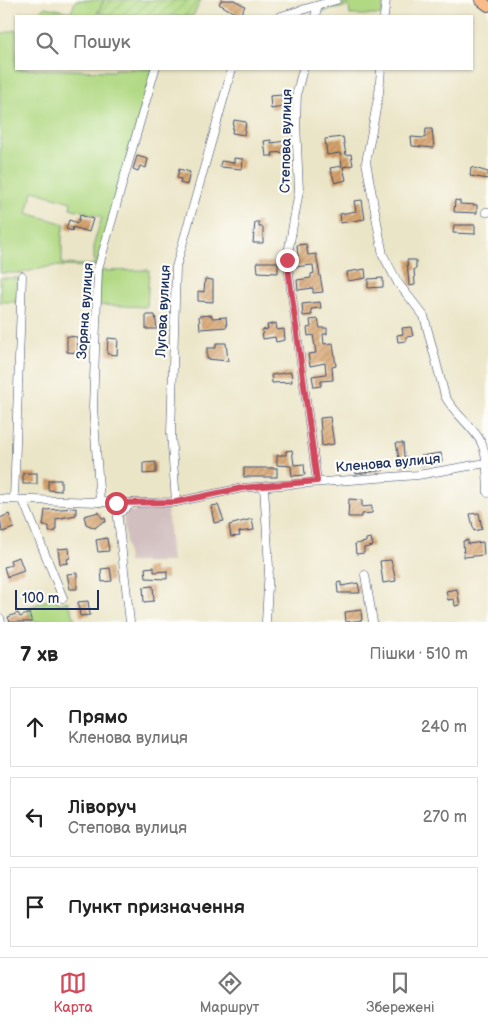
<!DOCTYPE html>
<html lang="uk">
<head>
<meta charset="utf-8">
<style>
	:root { --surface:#fff; --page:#f6f6f6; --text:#222; --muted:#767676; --line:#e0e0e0; --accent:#d1495b }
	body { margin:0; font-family:"Balsamiq Sans",sans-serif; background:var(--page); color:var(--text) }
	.scale { position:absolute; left:15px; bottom:12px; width:84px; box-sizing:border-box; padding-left:5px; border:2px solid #1b2f5e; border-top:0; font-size:14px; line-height:18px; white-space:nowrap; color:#1b2f5e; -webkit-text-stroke:4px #fdfcf7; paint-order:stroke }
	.stop { position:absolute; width:15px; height:15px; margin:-11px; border:4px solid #d1495b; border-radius:50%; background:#fff }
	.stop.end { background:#d1495b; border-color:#fff; box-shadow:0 1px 5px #0008 }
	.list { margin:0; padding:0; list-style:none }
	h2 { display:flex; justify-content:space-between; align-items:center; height:65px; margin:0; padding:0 20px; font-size:21px }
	h2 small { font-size:16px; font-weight:400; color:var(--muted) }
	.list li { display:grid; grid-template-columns:32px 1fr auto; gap:15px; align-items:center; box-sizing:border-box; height:80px; margin:0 10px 10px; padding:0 10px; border:1px solid var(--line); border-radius:0px }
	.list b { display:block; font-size:19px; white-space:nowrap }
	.list p { margin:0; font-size:16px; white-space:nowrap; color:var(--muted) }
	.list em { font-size:16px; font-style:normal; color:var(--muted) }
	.icon { flex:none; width:28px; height:28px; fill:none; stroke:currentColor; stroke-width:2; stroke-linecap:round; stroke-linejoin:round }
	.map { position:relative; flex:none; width:488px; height:622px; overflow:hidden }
	.search { position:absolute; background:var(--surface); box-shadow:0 1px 4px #0004; left:15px; right:15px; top:15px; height:55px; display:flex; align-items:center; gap:12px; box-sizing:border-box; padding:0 18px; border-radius:0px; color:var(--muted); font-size:19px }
	.sheet { height:335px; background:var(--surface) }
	nav { display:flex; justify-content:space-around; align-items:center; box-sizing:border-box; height:70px; border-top:1px solid var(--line); background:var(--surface); font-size:14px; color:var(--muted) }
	nav a { display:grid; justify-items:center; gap:2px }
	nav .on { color:var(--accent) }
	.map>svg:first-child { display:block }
	.industrial { fill:#d1bfbf }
	.green { fill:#b1d983; stroke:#668470; fill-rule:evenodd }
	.garden { fill:url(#garden-furrows); stroke:#668470 }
	.building { fill:url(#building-hatch) }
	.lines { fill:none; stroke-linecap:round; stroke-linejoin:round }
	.minor-casing { stroke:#3a4a6e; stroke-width:9 }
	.major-casing { stroke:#3a4a6e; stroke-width:12 }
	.minor { stroke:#fff; stroke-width:8 }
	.major { stroke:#f9bc8a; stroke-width:10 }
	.route { stroke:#d1495b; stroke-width:6 }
	.labels { text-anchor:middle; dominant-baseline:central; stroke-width:4.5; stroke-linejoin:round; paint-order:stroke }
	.street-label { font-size:14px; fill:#1b2f5e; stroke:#fdfcf7 }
</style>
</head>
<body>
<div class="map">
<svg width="488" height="622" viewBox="0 0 488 622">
	<defs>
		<pattern id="garden-furrows" width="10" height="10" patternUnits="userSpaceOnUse" patternTransform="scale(1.25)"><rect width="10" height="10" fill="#b1d983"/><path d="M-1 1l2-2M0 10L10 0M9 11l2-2" fill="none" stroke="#98bb74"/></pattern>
		<pattern id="building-hatch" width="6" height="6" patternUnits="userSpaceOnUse" patternTransform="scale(1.25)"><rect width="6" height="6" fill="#d7a26a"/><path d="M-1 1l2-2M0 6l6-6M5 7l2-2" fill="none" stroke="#ae845a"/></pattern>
	</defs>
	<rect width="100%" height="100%" fill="#fdfcf7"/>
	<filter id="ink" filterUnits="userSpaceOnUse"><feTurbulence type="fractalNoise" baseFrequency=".02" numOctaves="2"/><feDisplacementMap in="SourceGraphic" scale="10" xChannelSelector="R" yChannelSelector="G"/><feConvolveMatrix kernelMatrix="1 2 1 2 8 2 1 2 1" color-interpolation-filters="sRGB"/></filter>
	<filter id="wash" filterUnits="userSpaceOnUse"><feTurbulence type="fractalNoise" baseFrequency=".0096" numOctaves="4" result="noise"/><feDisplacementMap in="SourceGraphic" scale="20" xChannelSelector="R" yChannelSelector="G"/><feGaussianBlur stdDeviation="1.12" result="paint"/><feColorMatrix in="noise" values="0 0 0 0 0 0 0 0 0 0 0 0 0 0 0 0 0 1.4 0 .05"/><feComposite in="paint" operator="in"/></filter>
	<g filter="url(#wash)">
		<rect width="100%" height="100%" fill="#ebe5c7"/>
		<path class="industrial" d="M167,506L172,562H128L123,516L128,512Z"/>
		<g class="green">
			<path d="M76,0H104L96,16H34L45,7L71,12Z"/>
			<path d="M358,0H383L382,15H350L349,6L321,12L322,10Z"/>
			<path d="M16,30V69L114,71V69H153L96,267L52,266L21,273H0V34ZM33,191L71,202L70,208L102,217L94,243V265L62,264V234L65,224L27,213Z"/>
			<path d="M149,270L147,307L98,305L100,271Z"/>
			<path d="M0,278H18L17,302H0Z"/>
			<path d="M56,597L59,604L68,601L76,622H86H33L27,608Z"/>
		</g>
		<path class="garden" d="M104,0H201L193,16H114L98,13Z"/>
		<g id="blocks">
			<g class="building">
				<path d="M221,0H234L245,6L240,16L219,4Z"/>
				<path d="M282,95L283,107L271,109L270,96Z"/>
				<path d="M234,120L246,122L244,135L232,133Z"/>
				<path d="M426,129H432L434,148L412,146L411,137L425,138Z"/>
				<path d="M343,137L346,155L351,154L353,165L343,167L346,180L335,183L330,168L342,166L340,153L327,155L325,139Z"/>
				<path d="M271,140V143L286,141L287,152L272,153L273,156H266L264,141Z"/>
				<path d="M137,156L148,159L146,168L140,166L138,171L133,169Z"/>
				<path d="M234,158L243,159L242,169L220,167L221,161L234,163Z"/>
				<path d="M471,167L488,172V179L470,176Z"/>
				<path d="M179,169L190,172L187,185L180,183L181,179L177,178Z"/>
				<path d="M362,200L365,219L341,223L340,214L356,211L354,201Z"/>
				<path d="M455,200L460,201V204L477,205V213L454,212Z"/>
				<path d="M80,215L93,219L89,232L73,227L72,231L66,229L69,220L78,223Z"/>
				<path d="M255,222H259V227H263V243H253Z"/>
				<path d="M454,225H475V234L453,233Z"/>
				<path d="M306,244L308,255L316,254L323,292L313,293V288L298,290L297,280L311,278V274L314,273L313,265L294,267L293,257L298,256L297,245Z"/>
				<path d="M407,260H416V269H414L415,285L409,286Z"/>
				<path d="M257,262H278V273L258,272Z"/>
				<path d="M365,269L366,278L348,281L347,272Z"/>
				<path d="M383,278V287L368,288V279Z"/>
				<path d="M205,279L213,280V302L198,301V291L204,292Z"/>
				<path d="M320,302L321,308L311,309L312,315L303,316L302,304Z"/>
				<path d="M146,315H155L157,329H146Z"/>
				<path d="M212,315V318L226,317L227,327L200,329L199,316Z"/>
				<path d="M318,319L320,328H327V334H323L324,344L333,343L336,366L332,367L333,380L321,381V386L314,387L312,376L326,374L325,363L310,366L308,354L316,353L313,335L308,336L307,328L311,327L310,320Z"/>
				<path d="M276,323L277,330L284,329L285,340L276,342L275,337L263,339L262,330L268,329L267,325Z"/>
				<path d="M411,327L413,336L406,337V341L398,342L397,335L403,334L402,328Z"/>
				<path d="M67,336L77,337L78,353L67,352Z"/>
				<path d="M108,338L118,339L117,355L107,354Z"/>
				<path d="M216,343H226L228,361L207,359V348H216Z"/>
				<path d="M291,372L292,382L272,383L271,375Z"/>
				<path d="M330,417L334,444L322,446L320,418Z"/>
				<path d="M396,443H403L404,457H408L409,467L401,468Z"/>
				<path d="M292,450L294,465L304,464L305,475L292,476L291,466L277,465V455H286V451Z"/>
				<path d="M441,453L442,462L422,465L421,456Z"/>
				<path d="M384,460V470L356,474V466L373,465L372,461Z"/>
				<path d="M156,462V473L143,474V463Z"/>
				<rect x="244" y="468" width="33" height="9"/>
				<rect x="23" y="473" width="14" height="11"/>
				<path d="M48,480H61V491L48,490Z"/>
				<path d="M349,499L362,500V507L372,506V513L362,514V517H348Z"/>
				<path d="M218,505L224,521L214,523L211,506Z"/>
				<path d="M76,508V515L56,519V531L49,532V526H43L45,510Z"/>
				<path d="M99,512L102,518H105L106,522L101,523L95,528L86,524L84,516Z"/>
				<path d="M479,513L482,529L474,531L470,514Z"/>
				<path d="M9,514L14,528L2,532L0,518Z"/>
				<path d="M252,519L254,530L239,532L240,536L231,537L229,525Z"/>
				<path d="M107,538L109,551L98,552L96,540Z"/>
				<path d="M371,538L373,546L364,548V553L356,554L355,544L366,542V539Z"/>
				<path d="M468,540V544L483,542L484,555L464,557L463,541Z"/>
				<path d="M69,548L70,558L67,559L68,563L60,564L58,549Z"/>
				<path d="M19,557L24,571L7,577L4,567L12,565L10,560Z"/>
				<path d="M391,560L396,581L383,583L380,561Z"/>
				<path d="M154,567V572L167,571V579L146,578L145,568Z"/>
				<path d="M110,568L112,581L102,582L101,569Z"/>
				<path d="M77,573V589H70L67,574Z"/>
				<path d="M341,582V586L358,583L360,593H338L337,583Z"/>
				<path d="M153,586L154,601L144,602L143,587Z"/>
				<path d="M457,589L460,605L455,606L454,599L448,600L446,591Z"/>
				<path d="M88,601L90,615L80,616L78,602Z"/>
				<path d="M361,610L362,620L346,622L345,612Z"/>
				<path d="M18,613L20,617L29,613L32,622H10L8,617Z"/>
			</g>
		</g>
	</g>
	<g filter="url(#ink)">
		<use href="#blocks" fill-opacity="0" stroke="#3a4a6e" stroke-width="1"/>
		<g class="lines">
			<g class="minor-casing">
				<g id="minor">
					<path d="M281,16L336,0"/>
					<path d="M315,16L318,6"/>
					<path d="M384,16L386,0"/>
					<path d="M303,69L297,92L296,122L299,191L287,259L317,481"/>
					<path d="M381,69L379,93L366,162L383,255L398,283L424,316L445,396C454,414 472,425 481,442C488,456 487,477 488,493"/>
					<path d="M486,212H488"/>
					<path d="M264,487L269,567L266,622"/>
					<path d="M0,499L132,503"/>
					<path d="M14,499L22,276"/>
					<path d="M23,500L63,598"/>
					<path d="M100,502L93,407L98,269L155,69"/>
					<path d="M176,502L171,433L176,267L232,69"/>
					<path d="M117,510L130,622"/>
					<path d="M118,514L132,503L176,502L242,488L418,475L486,463"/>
					<path d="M365,575L373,622"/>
					<path d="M0,618L1,622"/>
				</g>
			</g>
			<g class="major-casing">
				<path id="major" d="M480,0L488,6"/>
			</g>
			<use href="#minor" class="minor"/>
			<use href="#major" class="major"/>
		</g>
	</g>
	<g class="lines" filter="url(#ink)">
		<path class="route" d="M116,503L176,502L242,488L317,481L287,260"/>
	</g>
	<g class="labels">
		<g class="street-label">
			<text transform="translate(286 141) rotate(-89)">Степова вулиця</text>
			<text transform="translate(85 311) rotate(-86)">Зоряна вулиця</text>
			<text transform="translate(163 311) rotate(-87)">Лугова вулиця</text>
			<text transform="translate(388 463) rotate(-5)">Кленова вулиця</text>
		</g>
	</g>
</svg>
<div class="scale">100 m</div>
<div class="stop" style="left:116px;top:503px"></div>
<div class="stop end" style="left:287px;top:260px"></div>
<div class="search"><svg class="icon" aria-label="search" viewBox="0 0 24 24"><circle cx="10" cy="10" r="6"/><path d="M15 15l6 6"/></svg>Пошук</div>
</div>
<section class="sheet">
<h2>7 хв<small>Пішки · 510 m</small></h2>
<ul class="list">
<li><svg class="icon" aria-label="ahead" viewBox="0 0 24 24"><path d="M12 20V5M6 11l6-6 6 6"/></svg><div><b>Прямо</b><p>Кленова вулиця</p></div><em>240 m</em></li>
<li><svg class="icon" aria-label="left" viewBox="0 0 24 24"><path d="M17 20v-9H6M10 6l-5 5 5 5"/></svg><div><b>Ліворуч</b><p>Степова вулиця</p></div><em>270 m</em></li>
<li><svg class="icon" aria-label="arrive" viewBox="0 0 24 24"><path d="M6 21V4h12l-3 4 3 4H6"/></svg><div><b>Пункт призначення</b></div></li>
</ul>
</section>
<nav>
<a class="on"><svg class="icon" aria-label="map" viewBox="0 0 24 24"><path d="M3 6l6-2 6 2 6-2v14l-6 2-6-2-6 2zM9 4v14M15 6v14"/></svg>Карта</a>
<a><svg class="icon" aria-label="directions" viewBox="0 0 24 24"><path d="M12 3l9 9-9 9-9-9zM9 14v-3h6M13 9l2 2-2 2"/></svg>Маршрут</a>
<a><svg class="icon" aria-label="saved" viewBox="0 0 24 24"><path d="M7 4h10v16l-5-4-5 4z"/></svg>Збережені</a>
</nav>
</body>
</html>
